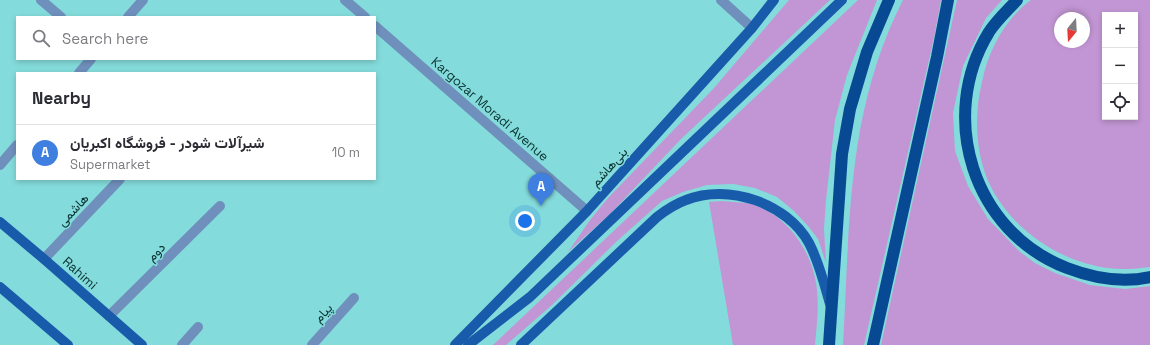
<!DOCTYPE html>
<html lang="en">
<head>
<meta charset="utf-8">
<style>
	:root { --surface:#fff; --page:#f7f7f7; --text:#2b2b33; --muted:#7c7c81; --line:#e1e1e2; --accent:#b62441 }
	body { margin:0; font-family:"Space Grotesk",Vazirmatn,sans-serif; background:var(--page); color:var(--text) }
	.controls { position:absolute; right:12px; top:12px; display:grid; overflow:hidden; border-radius:0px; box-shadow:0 2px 6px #0003 }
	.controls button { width:36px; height:36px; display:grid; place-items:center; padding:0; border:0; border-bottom:1px solid var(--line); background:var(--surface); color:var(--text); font:20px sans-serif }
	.compass { position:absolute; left:1054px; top:12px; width:36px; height:36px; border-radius:50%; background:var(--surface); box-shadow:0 2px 6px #0003; rotate:198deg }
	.you { position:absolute; left:525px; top:221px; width:14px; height:14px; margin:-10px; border:3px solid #fff; border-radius:50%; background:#1a73e8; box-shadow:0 0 0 6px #1a73e833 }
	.badge { display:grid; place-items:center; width:26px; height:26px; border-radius:50%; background:var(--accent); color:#fff; font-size:13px; font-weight:700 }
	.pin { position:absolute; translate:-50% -33px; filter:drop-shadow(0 1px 2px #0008) }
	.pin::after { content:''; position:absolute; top:21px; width:14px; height:12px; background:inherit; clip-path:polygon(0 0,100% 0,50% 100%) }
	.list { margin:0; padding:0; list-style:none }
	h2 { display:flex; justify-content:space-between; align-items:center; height:52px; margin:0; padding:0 16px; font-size:17px }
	h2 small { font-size:13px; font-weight:400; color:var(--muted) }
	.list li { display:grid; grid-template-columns:26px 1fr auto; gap:12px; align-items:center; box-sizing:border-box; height:56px; padding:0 16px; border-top:1px solid var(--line) }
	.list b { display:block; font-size:15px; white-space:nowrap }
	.list p { margin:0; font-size:13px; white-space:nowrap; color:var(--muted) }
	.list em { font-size:13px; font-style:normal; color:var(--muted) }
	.icon { flex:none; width:22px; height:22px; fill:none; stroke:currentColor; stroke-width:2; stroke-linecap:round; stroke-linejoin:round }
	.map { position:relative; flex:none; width:1150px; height:345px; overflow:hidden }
	.search { position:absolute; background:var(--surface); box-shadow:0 2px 6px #0003; left:16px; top:16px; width:360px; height:44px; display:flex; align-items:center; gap:10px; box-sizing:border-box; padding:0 14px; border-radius:0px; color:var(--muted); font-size:15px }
	.panel { position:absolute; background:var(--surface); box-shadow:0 2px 6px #0003; left:16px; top:72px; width:360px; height:108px; border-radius:0px }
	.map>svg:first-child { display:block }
	.green { fill:#c296d4; fill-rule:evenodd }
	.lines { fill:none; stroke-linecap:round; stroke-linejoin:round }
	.minor { stroke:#6f90bc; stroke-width:10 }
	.major { stroke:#195bab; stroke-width:10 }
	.highway { stroke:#074992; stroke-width:12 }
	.labels { text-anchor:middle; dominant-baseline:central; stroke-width:3; stroke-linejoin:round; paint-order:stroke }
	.street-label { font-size:13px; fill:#093030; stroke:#84dbdb }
</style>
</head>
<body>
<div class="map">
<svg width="1150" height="345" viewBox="0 0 1150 345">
	<rect width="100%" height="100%" fill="#84dbdb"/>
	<g class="green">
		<path d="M789,0H830L681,139L610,214L568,252L590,220L608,198L714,88Z"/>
		<path d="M858,0H877L847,75L835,120L826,200L824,229L826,263L818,239L808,226L794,211L777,197L755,188L733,184L707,185L683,192L662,201L616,242L552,305L506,345H493Z"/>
		<path d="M903,0H941L934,38L864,345H843C850,224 846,112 903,0Z"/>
		<path d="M957,0H1002L986,18L963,66L953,113L955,151L968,186L988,219L1019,251L1035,263L1055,273L1090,285L1125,289L1150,286V345H881Z"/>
		<path d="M1031,0H1150V267C1136,269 1122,270 1108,268C1059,262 1010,228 989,183C975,152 974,114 982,82C988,51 1005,19 1031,0ZM1105,15H1135V117H1105ZM1060,18H1084V42H1060Z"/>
		<path d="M721,201C731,202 742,202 752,204C784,214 808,245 815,278C820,299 817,323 815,345H733L709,202Z"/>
	</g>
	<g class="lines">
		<g class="minor">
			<path d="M41,0L61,17"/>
			<path d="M345,0L365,17"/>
			<path d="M721,0L752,28"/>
			<path d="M128,17L143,0"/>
			<path d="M375,26L587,211"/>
			<path d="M79,73L91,59"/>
			<path d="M0,165L17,145"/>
			<path d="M44,259L120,179"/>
			<path d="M109,316L220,206"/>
			<path d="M182,345L198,327"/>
			<path d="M312,345L354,298"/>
		</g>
		<g class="major">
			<path d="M0,222L44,259L142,345"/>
			<path d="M0,287L68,345"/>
			<path d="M455,345L587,211L752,28L774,0"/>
			<path d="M468,345L530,297L842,0"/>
			<path d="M521,345L657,217C666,210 675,204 686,200C728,183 787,203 809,243C819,262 824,283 830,304"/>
		</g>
		<g class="highway">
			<path d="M1017,0C1008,10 997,20 989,32C937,117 973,232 1067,268C1093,278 1123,283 1150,277"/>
			<path d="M829,345L842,154L850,109L867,52L889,0"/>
			<path d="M873,345L937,57L948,0"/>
		</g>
	</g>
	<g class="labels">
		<g class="street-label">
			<text transform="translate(490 109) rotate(41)">Kargozar Moradi Avenue</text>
			<text transform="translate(609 167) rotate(-48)">بنی‌هاشم</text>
			<text transform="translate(73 210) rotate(-47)">هاشمی</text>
			<text transform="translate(156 252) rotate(-45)">دوم</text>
			<text transform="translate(80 273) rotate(42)">Rahimi</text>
			<text transform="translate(323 313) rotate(-48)">پیام</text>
		</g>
	</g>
</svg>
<div class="controls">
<button>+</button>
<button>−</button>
<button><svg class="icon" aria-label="locate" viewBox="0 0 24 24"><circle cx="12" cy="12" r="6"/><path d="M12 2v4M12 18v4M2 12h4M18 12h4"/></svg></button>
</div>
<svg class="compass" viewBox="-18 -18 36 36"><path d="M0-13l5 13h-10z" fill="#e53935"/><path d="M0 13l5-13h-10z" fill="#7c7c81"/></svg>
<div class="you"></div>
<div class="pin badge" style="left:541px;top:206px;background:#3f7fe0">A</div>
<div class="search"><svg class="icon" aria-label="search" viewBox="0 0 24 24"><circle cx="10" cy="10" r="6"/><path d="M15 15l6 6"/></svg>Search here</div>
<section class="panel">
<h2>Nearby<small></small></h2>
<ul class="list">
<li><span class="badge" style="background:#3f7fe0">A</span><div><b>شیرآلات شودر - فروشگاه اکبریان</b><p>Supermarket</p></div><em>10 m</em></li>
</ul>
</section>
</div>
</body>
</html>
